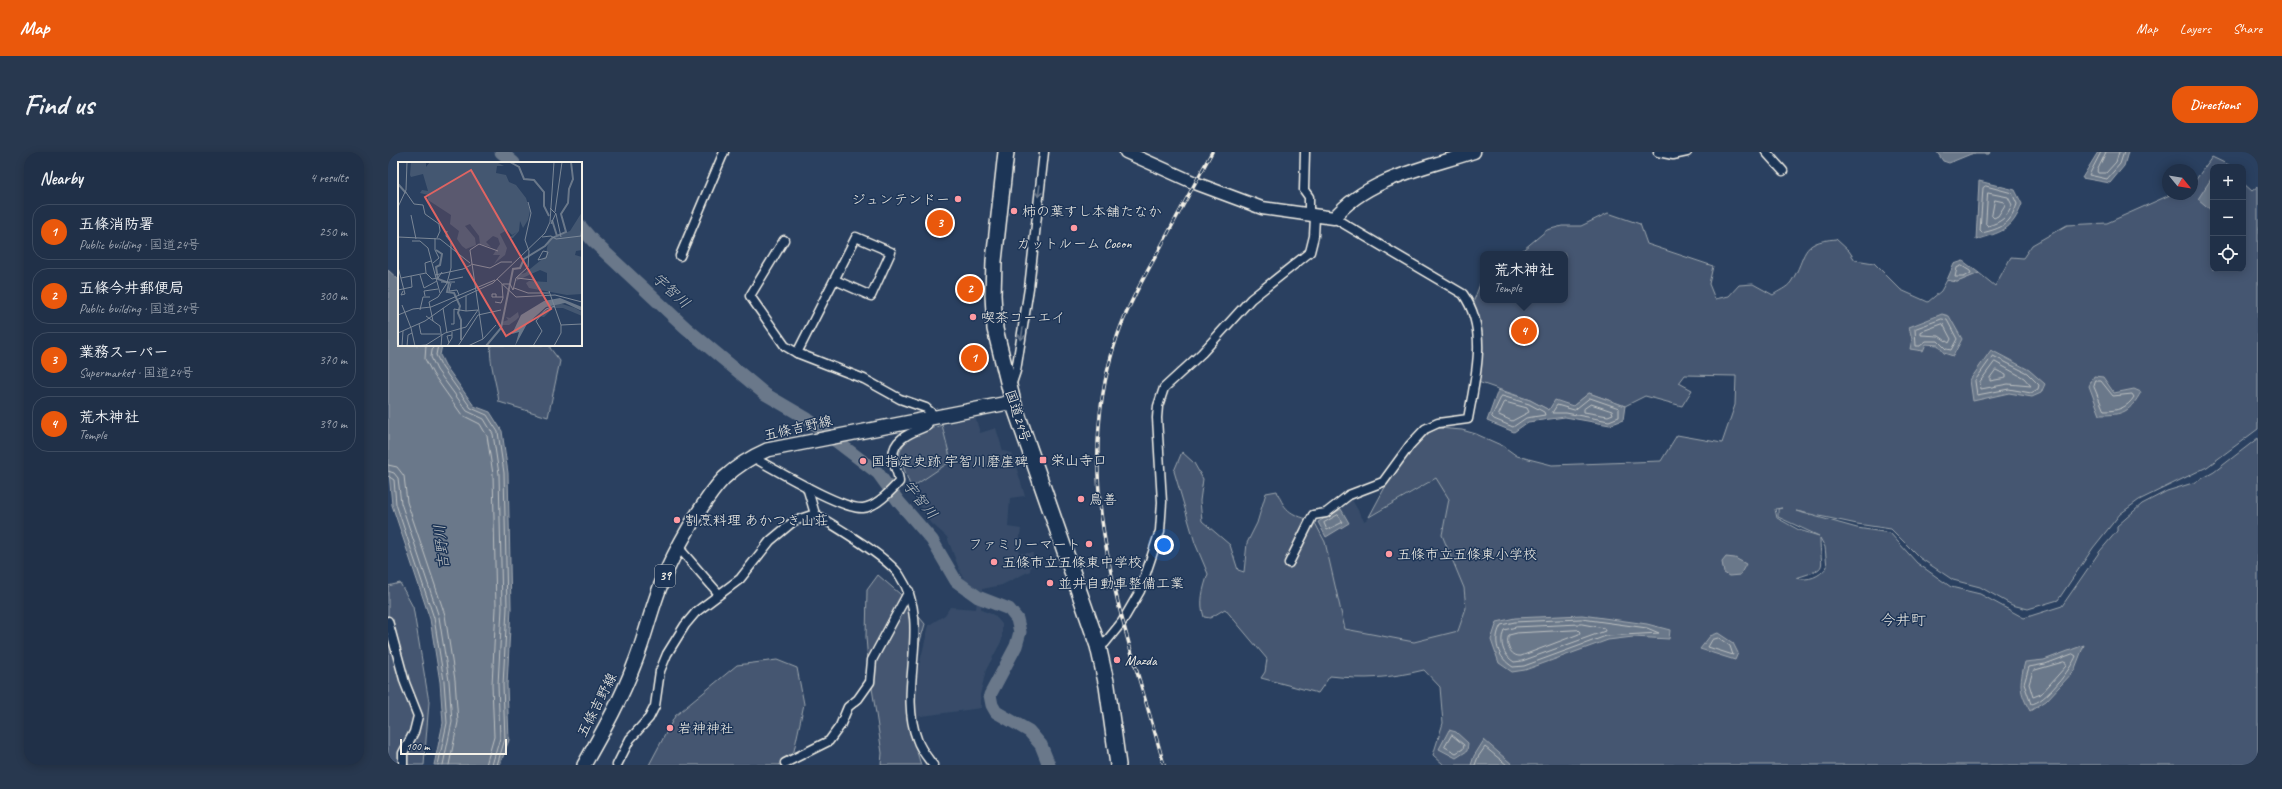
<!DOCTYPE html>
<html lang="en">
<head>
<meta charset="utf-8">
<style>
	:root { --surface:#203048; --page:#28384f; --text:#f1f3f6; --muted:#a2a9b4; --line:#3d4b60; --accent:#ea580c }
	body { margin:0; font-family:Caveat,"Klee One",sans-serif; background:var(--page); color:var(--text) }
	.controls { position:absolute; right:12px; top:12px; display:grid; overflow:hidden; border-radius:8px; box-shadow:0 2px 10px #0003 }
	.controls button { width:36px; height:36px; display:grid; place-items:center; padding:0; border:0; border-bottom:1px solid var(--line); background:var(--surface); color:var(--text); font:20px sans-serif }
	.compass { position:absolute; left:1774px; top:12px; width:36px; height:36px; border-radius:50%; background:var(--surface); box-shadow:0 2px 10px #0003; rotate:120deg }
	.scale { position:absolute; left:12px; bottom:10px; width:107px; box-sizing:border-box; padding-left:4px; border:2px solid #f4f1e8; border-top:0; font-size:11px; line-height:14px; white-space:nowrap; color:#f4f1e8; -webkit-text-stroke:3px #1d3557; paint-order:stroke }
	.you { position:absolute; left:776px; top:393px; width:14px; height:14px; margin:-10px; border:3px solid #fff; border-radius:50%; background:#1a73e8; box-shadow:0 0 0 6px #1a73e833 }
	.badge { display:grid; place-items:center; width:26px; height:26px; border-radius:50%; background:var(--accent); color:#fff; font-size:13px; font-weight:700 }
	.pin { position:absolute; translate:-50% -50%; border:2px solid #fff; box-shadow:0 1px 4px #0006 }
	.popup { position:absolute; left:1092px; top:99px; width:88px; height:52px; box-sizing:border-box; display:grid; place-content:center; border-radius:8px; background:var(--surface); filter:drop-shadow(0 1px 3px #0005); font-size:13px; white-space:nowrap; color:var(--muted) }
	.popup b { font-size:15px; color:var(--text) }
	.popup::after { content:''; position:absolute; left:50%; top:100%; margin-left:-8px; border:8px solid transparent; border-top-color:var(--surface) }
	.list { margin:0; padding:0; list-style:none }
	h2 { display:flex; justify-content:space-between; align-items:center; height:52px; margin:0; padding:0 16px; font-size:17px }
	h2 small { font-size:13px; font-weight:400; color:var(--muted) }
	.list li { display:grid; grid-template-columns:26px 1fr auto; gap:12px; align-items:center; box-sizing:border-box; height:56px; margin:0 8px 8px; padding:0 8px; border:1px solid var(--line); border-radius:16px }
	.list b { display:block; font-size:15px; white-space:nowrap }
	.list p { margin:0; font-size:13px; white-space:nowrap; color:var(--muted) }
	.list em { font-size:13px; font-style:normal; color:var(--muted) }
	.icon { flex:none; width:22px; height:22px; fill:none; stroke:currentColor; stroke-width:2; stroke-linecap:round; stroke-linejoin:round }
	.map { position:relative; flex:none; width:1870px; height:613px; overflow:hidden; border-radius:16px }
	header { display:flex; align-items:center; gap:24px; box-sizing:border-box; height:56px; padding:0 20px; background:var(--accent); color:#fff }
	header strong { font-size:19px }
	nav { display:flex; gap:22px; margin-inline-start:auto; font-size:14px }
	.intro { display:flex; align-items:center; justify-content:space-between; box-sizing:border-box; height:96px; padding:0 24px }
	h1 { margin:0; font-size:28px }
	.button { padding:10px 18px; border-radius:16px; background:var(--accent); color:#fff; font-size:14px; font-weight:700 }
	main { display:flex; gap:24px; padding:0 24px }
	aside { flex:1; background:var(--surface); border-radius:16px; box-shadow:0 2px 10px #0003 }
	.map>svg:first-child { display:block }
	.built { fill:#374c69 }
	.green { fill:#445771; stroke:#9ca4ac; fill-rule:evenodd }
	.water { fill:#6a788a; stroke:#a1a8b0 }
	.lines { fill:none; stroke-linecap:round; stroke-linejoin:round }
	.shore { stroke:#bdc1c2; stroke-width:1 }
	.river { stroke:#6a788a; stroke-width:13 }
	.street-casing { stroke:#f4f1e8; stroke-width:11 }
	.secondary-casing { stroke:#f4f1e8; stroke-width:15 }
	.primary-casing { stroke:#f4f1e8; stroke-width:16 }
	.highway-casing { stroke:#f4f1e8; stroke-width:18 }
	.street { stroke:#1d3557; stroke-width:8 }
	.secondary { stroke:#1d3557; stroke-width:12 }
	.primary { stroke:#1d3557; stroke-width:13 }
	.highway { stroke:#1d3557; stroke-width:15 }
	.rail-casing { stroke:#f4f1e8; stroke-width:3.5 }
	.rail { stroke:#1d3557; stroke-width:2; stroke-dasharray:6; stroke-linecap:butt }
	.oneway { stroke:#68778a }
	.poi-dot { fill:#ff9aa2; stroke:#1d3557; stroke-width:1.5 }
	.labels { text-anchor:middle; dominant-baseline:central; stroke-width:3; stroke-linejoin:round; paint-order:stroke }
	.shield { fill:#1d3557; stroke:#b4b9bc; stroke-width:1 }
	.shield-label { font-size:13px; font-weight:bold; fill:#f4f1e8 }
	.poi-label { font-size:14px; fill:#f4f1e8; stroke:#1d3557; text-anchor:start }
	.street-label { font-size:14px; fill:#f4f1e8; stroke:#1d3557 }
	.water-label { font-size:15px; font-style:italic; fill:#bdc1c2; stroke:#1d3557 }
	.neighbourhood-label { font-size:15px; fill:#f4f1e8; stroke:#1d3557 }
	.inset-river { fill:none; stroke:#6a788a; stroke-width:2 }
	.inset-road { fill:none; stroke:#7b8796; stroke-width:1 }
	.view { fill:#df6462; fill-opacity:0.15; stroke:#df6462; stroke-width:2 }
	.inset-edge { fill:none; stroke:#f4f1e8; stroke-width:2 }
</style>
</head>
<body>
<header>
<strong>Map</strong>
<nav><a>Map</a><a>Layers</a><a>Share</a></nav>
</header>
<div class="intro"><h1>Find us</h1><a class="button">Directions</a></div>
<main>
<aside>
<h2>Nearby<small>4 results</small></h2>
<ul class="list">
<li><span class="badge">1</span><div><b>五條消防署</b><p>Public building · 国道24号</p></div><em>250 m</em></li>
<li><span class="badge">2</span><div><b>五條今井郵便局</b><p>Public building · 国道24号</p></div><em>300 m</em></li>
<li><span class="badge">3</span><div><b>業務スーパー</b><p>Supermarket · 国道24号</p></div><em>370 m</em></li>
<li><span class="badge">4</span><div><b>荒木神社</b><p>Temple</p></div><em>390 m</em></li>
</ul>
</aside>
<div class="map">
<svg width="1870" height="613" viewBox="0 0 1870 613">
	<rect width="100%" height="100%" fill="#2a4060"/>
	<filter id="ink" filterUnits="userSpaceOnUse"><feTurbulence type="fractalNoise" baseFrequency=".025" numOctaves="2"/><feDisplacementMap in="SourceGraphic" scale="8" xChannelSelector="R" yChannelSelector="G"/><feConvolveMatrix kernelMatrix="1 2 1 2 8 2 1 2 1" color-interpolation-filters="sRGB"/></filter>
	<g filter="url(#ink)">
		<g class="built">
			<path d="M587,264L592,281L608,276L615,299L624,301L637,344L622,346L620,375L633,377L630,398L632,401H645L642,419L614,433L594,437L593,458L606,463L614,472V488L598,518L592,543L593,556L527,565V530L541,473L557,463L562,455L588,457L590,437L578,429L573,422L559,385L540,368L523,336L563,309L554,273Z"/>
			<path d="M1049,326L1061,346L1054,383L1076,436L1078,456L1071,479L1026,490L957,477L937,390L926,369L963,346L976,369Z"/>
		</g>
		<g class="green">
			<path d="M1824,5L1845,15H1825V117H1855V31L1864,39L1870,34V277L1819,315L1751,348L1732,362L1705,396L1670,448L1640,457L1624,453L1592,435L1565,428L1532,406L1503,377L1469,372L1408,359L1469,376L1502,381L1529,411L1563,435L1592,442L1636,466L1674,454L1712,399L1729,379V374L1754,352L1779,339L1808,330L1826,320L1870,286V613H1056L1045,603L1055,571L1052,535L1036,518C1003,526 976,528 942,524L930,541L873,526L877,520L879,507L837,457L822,466L816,465C811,450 815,437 820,422L807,391L786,319L794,300L806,311L815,327L812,349L814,369L842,393L850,418L856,420L859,391L869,371L878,341L889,339C897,361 905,363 926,369L937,390L957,477L1026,490L1070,479L1078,456L1076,436L1054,383L1061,347L1048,326L981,365L996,337L1024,296L1042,280L1050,276L1074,278L1088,282L1115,294L1129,304L1164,313L1273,309L1289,283L1334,291L1347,253L1348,224L1297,223L1291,231L1304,238L1294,254L1257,244L1237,254L1201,241L1185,254L1161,258L1142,248L1090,230V166L1085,151L1095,124V148H1177V102H1130L1159,78L1174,74H1193L1220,61L1252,72L1259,92L1325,114L1321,132L1327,147L1341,144L1351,133L1365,132L1385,143C1390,139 1399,136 1403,130C1420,104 1410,90 1448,87L1461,99L1467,108L1486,111L1513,138L1540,150L1553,139L1559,128L1569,130L1591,121L1607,134L1623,105L1635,106L1644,93L1679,73L1719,71L1784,42H1804V33ZM1394,356L1390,357V365L1431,384L1411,378L1389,366L1387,357ZM1432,386L1437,395L1439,415C1431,425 1421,429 1408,426C1443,415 1432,418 1432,386Z"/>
			<path d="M103,193H163L162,196L172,209L160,265L111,250C109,233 100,207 103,193Z"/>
			<path d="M554,273L563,309L523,336L511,303C517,281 535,280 554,273Z"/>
			<path d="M490,423L512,442L537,472L521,527L519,567L533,613H493L494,601L480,510L478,485L479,438Z"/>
			<path d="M12,431L25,455L41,550L36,613H0V434Z"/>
			<path d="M389,508L409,516L416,552L403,613H261L287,564L349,513Z"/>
		</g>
		<g class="water">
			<path d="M1549,0H1602L1601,2H1583L1561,11L1555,9Z"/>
			<path d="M1710,0H1740L1736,14L1722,31L1694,26Z"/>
			<path d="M1825,24V59H1824L1810,47Z"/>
			<path d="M1591,29L1627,38L1634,52C1624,79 1613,80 1588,88Z"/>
			<path d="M1575,109L1591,121L1569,130L1559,128L1566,112Z"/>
			<path d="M0,118L11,128V193H54L52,203L57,213L86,254L102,260L114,279L120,321L123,456L119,533L121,588L112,613H46L55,571L52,530L42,467L4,353L0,310Z"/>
			<path d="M1554,162L1561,164L1574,187L1565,204L1556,201L1550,193L1538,192L1535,199L1522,197L1524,187L1521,175Z"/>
			<path d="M1603,198L1641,218L1657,232L1653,241L1644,245L1621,241L1585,249L1582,228Z"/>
			<path d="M1706,224L1715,225L1726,241L1746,237L1753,240C1742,260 1735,263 1712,263L1701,234Z"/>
			<path d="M1110,238L1142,248L1161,258L1167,248L1185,254L1201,241L1237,254L1235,268L1222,273L1177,265L1140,270L1126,280L1099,269Z"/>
			<path d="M953,357L961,371L938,385L930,370Z"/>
			<path d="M1338,405L1347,406L1358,412L1352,423L1341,424L1336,421L1334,410Z"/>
			<path d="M1194,463L1259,472L1282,478L1281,487L1245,485L1220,488L1137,518L1124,520L1111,511L1103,488L1109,470L1127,466Z"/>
			<path d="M1330,481L1345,491L1350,501L1347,508L1312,497L1322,484Z"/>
			<path d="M1696,493L1686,519L1658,549L1642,559C1631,539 1631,533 1637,510L1656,508Z"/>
			<path d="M1061,578L1068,580L1080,591L1079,599L1068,606L1051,597Z"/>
			<path d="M1096,588L1125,613H1083L1086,604Z"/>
		</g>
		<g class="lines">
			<g class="shore">
				<path d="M1713,0L1701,23L1719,27L1732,12L1736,0"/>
				<path d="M1718,0L1709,19L1710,21H1718L1728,10L1731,0"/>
				<path d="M1598,34L1624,41L1629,52C1622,73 1614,76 1594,81L1592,79L1595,36Z"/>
				<path d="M1600,41L1620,45L1624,53C1619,66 1613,70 1600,74L1598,72Z"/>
				<path d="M1607,48L1616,50L1617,53L1610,64L1606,66L1604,64Z"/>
				<path d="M1574,114L1582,119L1583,121L1576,125H1567L1569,116Z"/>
				<path d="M1554,167L1559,168L1569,187L1563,198L1558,197L1550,189H1538L1532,194H1528L1527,177Z"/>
				<path d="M1555,172L1563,187L1561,191L1551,184L1533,183V180Z"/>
				<path d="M38,193L37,207L45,222L74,263L92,272L99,284L105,322L108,456L104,533L106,585L98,613"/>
				<path d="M45,193L43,205L49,218L79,259L96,267L105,282L111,322L114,456L110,533L112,586L104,613"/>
				<path d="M50,193L48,203L54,215L83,256L99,263L110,280L116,321L119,456L115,533L117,587L109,613"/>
				<path d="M1605,204L1639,221L1651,233L1650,237L1643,241L1621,237L1589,243L1587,229Z"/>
				<path d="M1607,210L1636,226L1643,234L1620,232L1593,237L1592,230Z"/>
				<path d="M1608,218L1618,223V226L1602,229V226Z"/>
				<path d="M1708,229H1713L1725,244L1744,242L1746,245C1739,256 1729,259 1716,259L1706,235Z"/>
				<path d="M1114,244L1141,252L1156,260L1157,263L1138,266L1125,275L1106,267L1104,265Z"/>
				<path d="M1202,246L1231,256V265L1221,269L1178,261H1164L1169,253L1186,258Z"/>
				<path d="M1117,250L1139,256L1141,260L1124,269L1111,263Z"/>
				<path d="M1203,252L1224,259L1225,262L1220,264L1196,260V257Z"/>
				<path d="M0,313L9,315L16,324L19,350L57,463L67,528L70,570L61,613"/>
				<path d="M0,319L6,321L10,326L13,351L51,465L61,529L64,570L55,613"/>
				<path d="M0,324L6,328L8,352L46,466L56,529L59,571L50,613"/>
				<path d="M950,363L955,370L939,378L936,371Z"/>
				<path d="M1194,467L1259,476L1271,481L1218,484L1136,514L1125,515C1110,506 1104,489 1113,473L1127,470Z"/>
				<path d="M1194,472L1216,476L1217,479L1134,509L1126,510C1115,503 1111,490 1116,478L1128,475Z"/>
				<path d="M1190,478L1192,480L1191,482L1133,504C1122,505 1117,491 1121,483L1129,481Z"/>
				<path d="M1331,486L1342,494L1345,503L1320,495L1324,488Z"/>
				<path d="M1685,502L1688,504C1683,517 1657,551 1643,552L1636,532L1641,515L1657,512Z"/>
				<path d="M1676,510L1678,511V514L1653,542L1645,545L1641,532L1645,519Z"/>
				<path d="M1064,583L1076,593L1075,597L1068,601L1057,595Z"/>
				<path d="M1087,613L1090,605L1097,595L1119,613"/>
			</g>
			<g class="river">
				<path d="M113,0L126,11"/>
				<path d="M193,75L205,89L298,176L377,242L418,266L490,321L511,350L544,388L568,429L590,445L621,457L629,467L632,480L628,494L602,543L604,553L608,560L641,579L653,593L661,613"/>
			</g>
			<g class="street-casing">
				<g id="street">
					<path d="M917,0L916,38L921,45V63"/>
					<path d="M1270,0L1285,3L1299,0"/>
					<path d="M1378,0L1395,19"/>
					<path d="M396,88L362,144L397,194L409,201L476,227L512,247L538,256L548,265"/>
					<path d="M292,104L336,0"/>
					<path d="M409,201L468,85L503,100L483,144L447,128"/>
					<path d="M623,234L628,219L641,136L656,0"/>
					<path d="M364,305C385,316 454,358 475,356C488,355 503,339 511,330C511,321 505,314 505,306C504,286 525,280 539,274L541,267"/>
					<path d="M419,335L427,362C447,374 500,405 512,424C545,473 509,535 529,587C532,597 539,605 545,613"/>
					<path d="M291,396L331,442"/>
					<path d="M901,411L925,363L938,361L961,343L995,330L1022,293L1037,277L1050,271L1080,267C1087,227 1101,178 1075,142L946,66"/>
					<path d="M0,469L17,531L30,564L26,580L15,601V613"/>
					<path d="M710,494L717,491L734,470L752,439L772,379L774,350L769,266L770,254L776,236L814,201L863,147L922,100L926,84L927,65"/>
					<path d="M397,611L441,589L452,574L460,555L470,547L482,530L484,508L521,439"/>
					<path d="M229,613L242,587L261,566L267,554L272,519L279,502L297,473L308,460L352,427L382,389L406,369L427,362"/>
				</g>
			</g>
			<g class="secondary-casing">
				<path id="secondary" d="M738,0L807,31L874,56L946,66C979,26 1038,16 1086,0"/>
			</g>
			<g class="primary-casing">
				<path id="primary" d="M196,613C214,581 233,548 246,513C257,486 263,457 274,430C286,400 314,349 336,326C349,314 363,305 379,298L625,250"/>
			</g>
			<g class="highway-casing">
				<path id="highway" d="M618,0L606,109L605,143L607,177L625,250L710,494L719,534L730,613"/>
			</g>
			<use href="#street" class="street"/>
			<use href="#secondary" class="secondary"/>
			<use href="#primary" class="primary"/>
			<use href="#highway" class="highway"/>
			<g class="rail-casing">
				<path id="rail" d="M776,613C737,470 679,333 729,185C739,155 755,127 770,100C788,66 806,33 824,0"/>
			</g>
			<use href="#rail" class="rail"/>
		</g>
		<defs><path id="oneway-shaft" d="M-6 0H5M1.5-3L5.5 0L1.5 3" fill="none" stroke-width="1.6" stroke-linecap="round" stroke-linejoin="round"/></defs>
		<g class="oneway">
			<use href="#oneway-shaft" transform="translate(651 39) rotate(98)"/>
			<use href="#oneway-shaft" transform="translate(634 182) rotate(99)"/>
		</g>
	</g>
	<g class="poi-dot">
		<circle cx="570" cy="47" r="4"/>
		<circle cx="626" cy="59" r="4"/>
		<circle cx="686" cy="76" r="4"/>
		<circle cx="585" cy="165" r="4"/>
		<rect x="651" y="304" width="8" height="8" rx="2"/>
		<circle cx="475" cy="309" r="4"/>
		<circle cx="693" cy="347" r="4"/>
		<circle cx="289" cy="368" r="4"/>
		<circle cx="701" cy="392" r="4"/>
		<circle cx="1001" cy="402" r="4"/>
		<circle cx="606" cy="410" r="4"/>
		<circle cx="662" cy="431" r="4"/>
		<circle cx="729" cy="508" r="4"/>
		<circle cx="282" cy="576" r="4"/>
	</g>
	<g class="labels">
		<rect class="shield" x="267" y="413" width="20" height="22" rx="3"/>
		<g class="shield-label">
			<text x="277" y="424">39</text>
		</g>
		<g class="poi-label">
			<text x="562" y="47" text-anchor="end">ジュンテンドー</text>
			<text x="634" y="59">柿の葉すし本舗たなか</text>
			<text x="686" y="91" text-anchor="middle">カットルーム Cocon</text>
			<text x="593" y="165">喫茶コーエイ</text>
			<text x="663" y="308">栄山寺口</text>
			<text x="483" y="309">国指定史跡 宇智川磨崖碑</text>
			<text x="701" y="347">鳥善</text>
			<text x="297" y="368">割烹料理 あかつき山荘</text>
			<text x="693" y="392" text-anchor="end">ファミリーマート</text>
			<text x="1009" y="402">五條市立五條東小学校</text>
			<text x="614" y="410">五條市立五條東中学校</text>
			<text x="670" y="431">並井自動車整備工業</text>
			<text x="737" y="508">Mazda</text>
			<text x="290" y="576">岩神神社</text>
		</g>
		<g class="street-label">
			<text transform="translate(630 264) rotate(72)">国道24号</text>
			<text transform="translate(410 276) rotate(-13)">五條吉野線</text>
			<text transform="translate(209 553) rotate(-63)">五條吉野線</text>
		</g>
		<g class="water-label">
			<text transform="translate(283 139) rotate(42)">宇智川</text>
			<text transform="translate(532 348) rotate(51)">宇智川</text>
			<text transform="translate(54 395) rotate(-96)">吉野川</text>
		</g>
		<g class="neighbourhood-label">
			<text x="1515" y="468">今井町</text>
		</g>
	</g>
	<g transform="translate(10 10)">
		<rect width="184" height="184" fill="#2a4060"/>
		<path d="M13,0H28V5L32,0H98L106,4H99L98,11L108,13L111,20L118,23L128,36L132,49L130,58L125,66L122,59L121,69L115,76H111L119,70L114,73L109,68L102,72L109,86L107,93L96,102L102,93H95L102,82L100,76L95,74L88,80L93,85L82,82L81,74L72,62L67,64L77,76L78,83L68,87L64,84L59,77L61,69L52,62L53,53L30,38V33L22,31L24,28L30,29L25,12L13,15L12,13ZM184,50V88L178,89L177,93L184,95V132L169,133L131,126L128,121L131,119L149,120V111L142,108L118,119L120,113L127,111L148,94L150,79L153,76L172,69ZM161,141L177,146L184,150V154L165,146H155L146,155L139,154L147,147ZM120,150L121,155L118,158L111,163H104V160L110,158L108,155L112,156Z" fill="#445771"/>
		<path d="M162,136L184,145V149L167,141L148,145L129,162L117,184L121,170L114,172L123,153L146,139Z" fill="#6a788a"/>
		<path class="inset-river" d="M112,0L121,5L126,17L136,18L146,30V44L151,54M0,22L8,31M154,58L159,74M38,88L44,92L42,103L38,105L40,117L51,121L49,130L56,131L62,144L60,151L63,158V178M88,184L103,166L115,107L122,106L126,97L147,84L154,76L168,70L163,52L170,41L171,27L175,17L173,0"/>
		<path class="inset-road" d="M7,29L16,42L25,43L27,52L41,62L42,69L39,76M0,45L8,28L9,0M152,46L158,52L163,75M157,50L164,0M13,53L18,77M153,62L158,51M0,75L42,77L72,101M144,75L153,74L158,77L183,74L184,63M14,79H22L30,86L42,131M145,89L150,90L148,96L140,98ZM35,101L41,96L37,88V76M73,102L92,106L103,100H114M0,105L7,132L3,133L5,129M28,111L27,101L33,99M22,113L26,126L39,119M37,113L65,107L73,103M3,116L28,111L34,117L40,116L44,110M119,116L136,118M99,117L118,135L157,133L184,140M51,118L65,115M43,120H57M53,121L51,129L59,128L61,133M105,122H112L115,128M116,126L130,131H151M0,128L14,125L13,114M115,128L118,116L130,105L131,89L127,78L133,51L130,40M151,129L163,163V171L156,184M27,134L26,129L40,127M98,135V132H94V135H105M97,140L103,141L105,136L104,122M4,143L13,166M45,146L49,171M56,147L68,149V134M22,148L25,135H32M68,149L80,148M0,153L15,147L33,145L97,118M28,154L42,164L43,171M35,159L31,140L40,135L49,121L53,106V80L48,74L49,69M21,162L23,172H44L43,184M53,162H56V147M163,163L184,162M13,166L17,184M0,171L27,159L54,140L95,121L147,71L152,60L156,0M85,177L72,88L81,82L100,89M51,181L49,174L54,173M4,184L5,169M9,184L10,173L14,171M17,184L28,183L47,171L68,165L80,148M49,184L54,176V170M60,184L80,153L103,148M70,184L85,177L98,163M135,184L144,169L138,159L148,147L157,144"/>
		<path class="view" d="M73,8L153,147L108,174L27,35Z"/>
		<rect width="184" height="184" class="inset-edge"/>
	</g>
</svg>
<div class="controls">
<button>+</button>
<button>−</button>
<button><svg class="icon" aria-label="locate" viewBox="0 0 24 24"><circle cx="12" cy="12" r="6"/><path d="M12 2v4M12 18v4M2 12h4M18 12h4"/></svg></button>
</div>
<svg class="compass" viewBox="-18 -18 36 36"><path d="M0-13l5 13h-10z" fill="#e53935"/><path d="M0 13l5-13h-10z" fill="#a2a9b4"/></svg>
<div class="scale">100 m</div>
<div class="you"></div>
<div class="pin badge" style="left:586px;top:206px">1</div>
<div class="pin badge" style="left:582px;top:137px">2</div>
<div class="pin badge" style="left:552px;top:71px">3</div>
<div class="pin badge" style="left:1136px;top:179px">4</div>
<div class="popup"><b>荒木神社</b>Temple</div>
</div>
</main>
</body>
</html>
